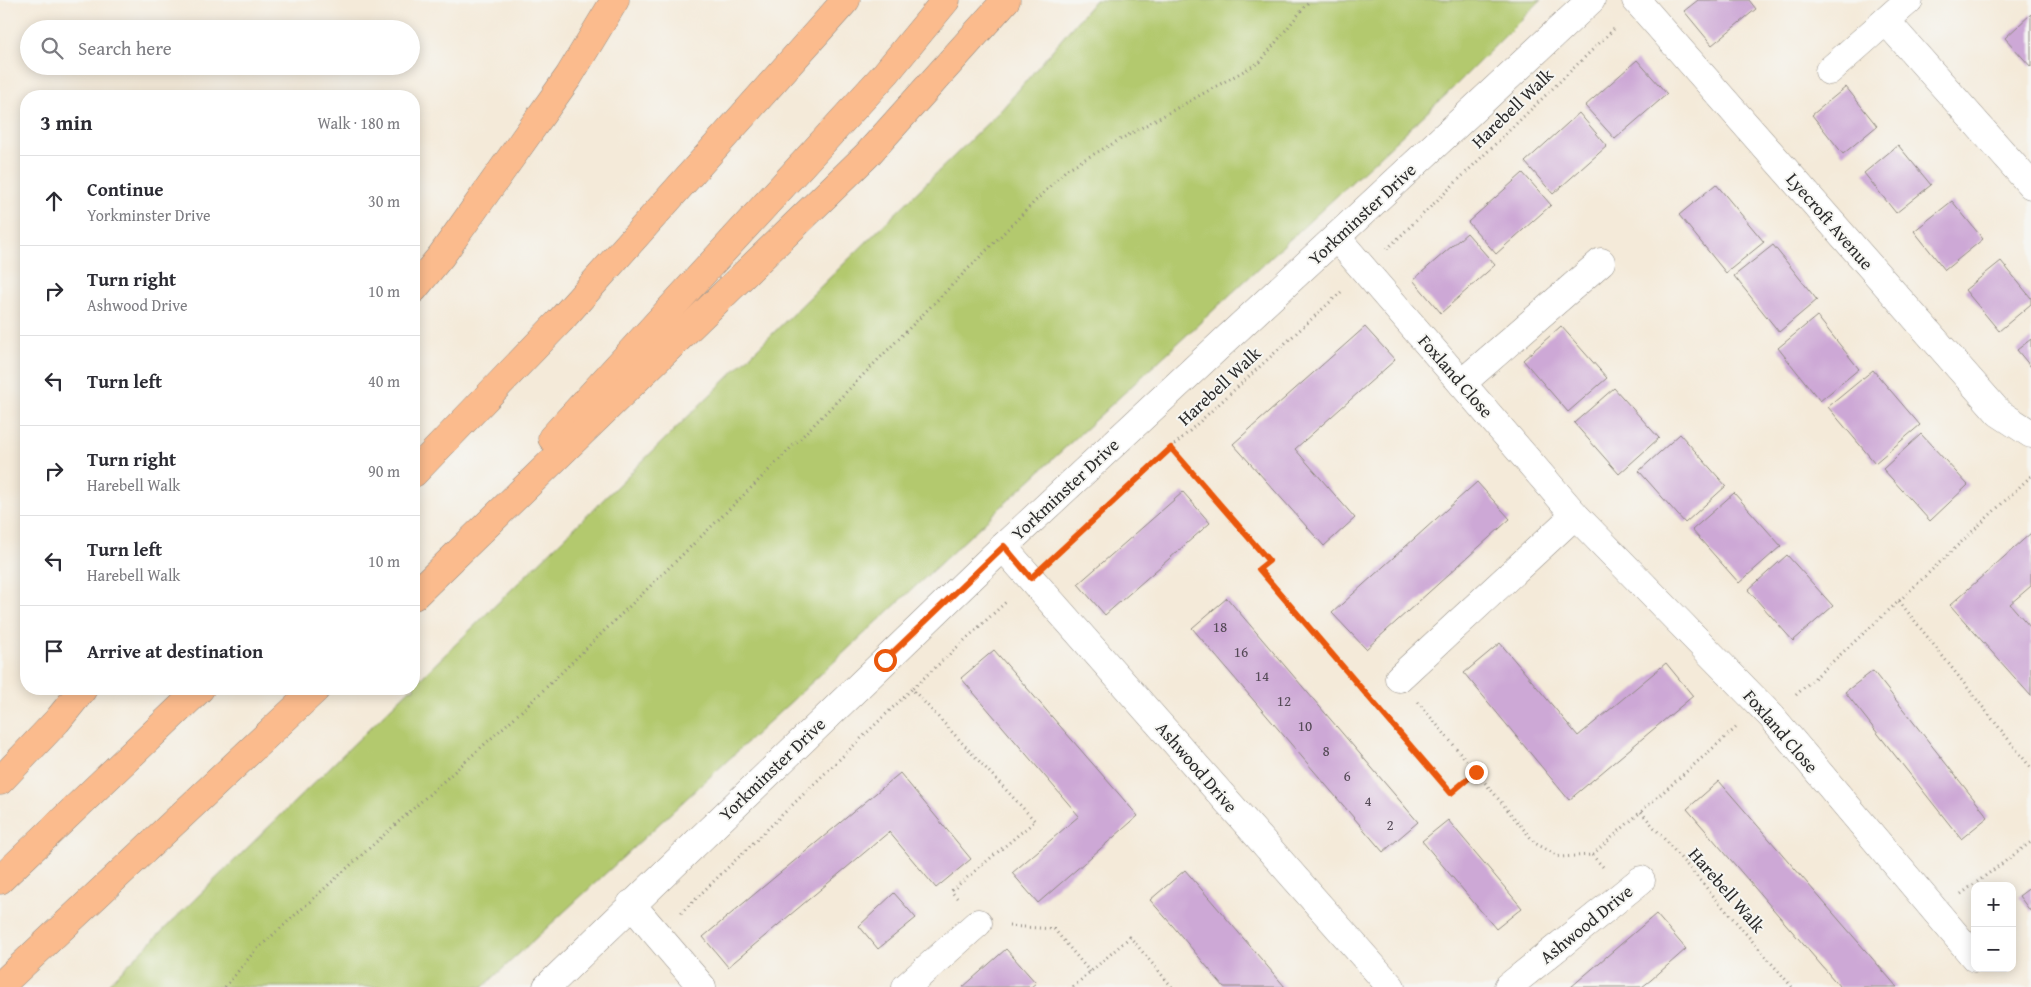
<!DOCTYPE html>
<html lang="en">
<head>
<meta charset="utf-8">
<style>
	:root { --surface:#fff; --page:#f7f7f7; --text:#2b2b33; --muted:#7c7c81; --line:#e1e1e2 }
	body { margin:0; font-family:"Gentium Book Plus",serif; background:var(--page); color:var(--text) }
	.controls { position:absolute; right:15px; bottom:15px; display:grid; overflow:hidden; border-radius:10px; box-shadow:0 2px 12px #0003 }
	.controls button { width:45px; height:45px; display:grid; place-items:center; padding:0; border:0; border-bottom:1px solid var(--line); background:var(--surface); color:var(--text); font:25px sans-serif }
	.stop { position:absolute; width:15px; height:15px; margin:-11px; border:4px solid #ea580c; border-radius:50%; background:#fff }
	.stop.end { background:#ea580c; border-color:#fff; box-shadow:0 1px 5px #0008 }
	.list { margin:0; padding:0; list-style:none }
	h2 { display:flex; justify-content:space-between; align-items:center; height:65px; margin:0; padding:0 20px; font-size:21px }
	h2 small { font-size:16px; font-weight:400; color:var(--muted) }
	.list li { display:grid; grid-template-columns:32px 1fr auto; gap:15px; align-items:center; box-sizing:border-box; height:90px; padding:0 20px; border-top:1px solid var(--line) }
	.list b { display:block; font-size:19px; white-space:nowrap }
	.list p { margin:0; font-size:16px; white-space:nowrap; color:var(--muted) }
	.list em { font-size:16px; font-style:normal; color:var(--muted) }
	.icon { flex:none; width:28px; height:28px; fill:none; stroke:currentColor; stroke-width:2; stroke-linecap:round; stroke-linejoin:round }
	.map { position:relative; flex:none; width:2031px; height:987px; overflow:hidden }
	.search { position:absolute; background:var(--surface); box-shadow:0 2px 12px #0003; left:20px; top:20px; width:400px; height:55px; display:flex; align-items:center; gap:12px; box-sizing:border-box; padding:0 18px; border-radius:28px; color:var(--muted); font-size:19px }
	.panel { position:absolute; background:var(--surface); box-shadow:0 2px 12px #0003; left:20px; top:90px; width:400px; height:605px; border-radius:20px }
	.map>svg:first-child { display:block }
	.green { fill:#b3c96e; stroke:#6f7a4c }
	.building { fill:#cda8d6 }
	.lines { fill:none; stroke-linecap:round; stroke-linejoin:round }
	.minor-casing { stroke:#908a82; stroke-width:29 }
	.highway-casing { stroke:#908a82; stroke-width:29 }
	.path { stroke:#908a82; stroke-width:3; stroke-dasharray:1 4; stroke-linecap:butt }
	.minor { stroke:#fff; stroke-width:28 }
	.highway { stroke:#fbbb8d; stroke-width:28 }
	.route { stroke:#ea580c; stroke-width:6 }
	.labels { text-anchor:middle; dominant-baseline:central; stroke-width:4; stroke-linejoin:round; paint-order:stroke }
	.number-label { font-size:15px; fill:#544a56 }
	.street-label { font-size:18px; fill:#2b2b2b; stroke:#f6f6f2 }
</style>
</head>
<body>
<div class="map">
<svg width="2031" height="987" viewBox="0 0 2031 987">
	<rect width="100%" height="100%" fill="#f6f6f2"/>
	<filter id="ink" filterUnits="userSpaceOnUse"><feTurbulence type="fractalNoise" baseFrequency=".02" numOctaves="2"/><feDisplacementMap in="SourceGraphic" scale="10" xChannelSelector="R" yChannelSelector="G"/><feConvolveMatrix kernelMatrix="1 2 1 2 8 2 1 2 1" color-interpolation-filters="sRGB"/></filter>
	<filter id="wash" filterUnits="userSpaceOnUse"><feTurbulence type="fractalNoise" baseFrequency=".0096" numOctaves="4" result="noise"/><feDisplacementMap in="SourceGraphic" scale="20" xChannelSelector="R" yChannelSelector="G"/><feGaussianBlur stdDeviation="1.12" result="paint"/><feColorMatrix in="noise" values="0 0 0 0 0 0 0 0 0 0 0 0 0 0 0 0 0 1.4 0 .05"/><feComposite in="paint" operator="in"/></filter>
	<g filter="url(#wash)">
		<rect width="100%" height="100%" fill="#f4ead9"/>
		<path class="green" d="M1095,0H1541L1449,92L483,987H105L410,689H414V685L1003,108Z"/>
		<g id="blocks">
			<g class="building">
				<path d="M1698,0H1749L1756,9L1712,45L1684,11Z"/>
				<path d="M2031,14V67L2005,38Z"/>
				<path d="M1637,60L1667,94L1615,139L1585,106Z"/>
				<path d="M1846,87L1877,126L1843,154L1812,115Z"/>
				<path d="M1579,113L1607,146L1553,194L1525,162Z"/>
				<path d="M1898,145L1931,185L1896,213L1864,173Z"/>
				<path d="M1523,173L1551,205L1496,254L1468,222Z"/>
				<path d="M1716,184L1764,242L1726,273L1679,215Z"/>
				<path d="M1952,201L1983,239L1945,270L1914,231Z"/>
				<path d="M1467,233L1495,265L1441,313L1413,280Z"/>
				<path d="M1773,245L1817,300L1779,332L1734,276Z"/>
				<path d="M2001,261L2031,298V304L1999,331L1965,290Z"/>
				<path d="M1817,316L1859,369L1820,401L1778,348Z"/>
				<path d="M1561,326L1607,378L1568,412L1523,360Z"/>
				<path d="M1365,327L1395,360L1295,449L1355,518L1324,546L1233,444Z"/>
				<path d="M2031,339V367L2017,350Z"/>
				<path d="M1873,370L1920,425L1875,463L1828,407Z"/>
				<path d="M1614,388L1659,438L1619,474L1574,423Z"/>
				<path d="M1680,434L1726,486L1685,523L1639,471Z"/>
				<path d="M1921,434L1968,485L1930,521L1883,469Z"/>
				<path d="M1477,482L1510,519L1366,649L1332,613Z"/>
				<path d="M1183,492L1210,523L1105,615L1078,584Z"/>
				<path d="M1734,493L1781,546L1739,583L1692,530Z"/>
				<path d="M2031,533V586L2010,604L2031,628V696L1950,605Z"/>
				<path d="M1787,555L1833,606L1793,641L1748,590Z"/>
				<path d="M1227,598L1418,822L1383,852L1192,628Z"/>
				<path d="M1500,643L1578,736L1666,663L1693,696L1569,800L1464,673Z"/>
				<path d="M994,650L1138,816L1038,903L1012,873L1079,816L961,678Z"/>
				<path d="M1873,671L1988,817L1961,839L1845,692Z"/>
				<path d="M900,773L971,859L936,888L889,832L728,967L703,937Z"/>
				<path d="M1719,781L1897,987H1840L1687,809Z"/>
				<path d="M1448,820L1522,908L1496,929L1422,841Z"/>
				<path d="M1185,870L1250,946L1285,987H1224L1172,925L1150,900Z"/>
				<path d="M2031,887V912L2019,896Z"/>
				<path d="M894,893L916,918L878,949L859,926Z"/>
				<path d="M1656,914L1686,949L1651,980L1642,987H1571Z"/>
				<path d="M1006,949L1036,983L1031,987H963Z"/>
			</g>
		</g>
	</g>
	<g filter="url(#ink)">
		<use href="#blocks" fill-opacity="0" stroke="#908a82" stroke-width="1"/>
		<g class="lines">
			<g class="minor-casing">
				<g id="minor">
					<path d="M1636,0L1999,413L2031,434"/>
					<path d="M1886,21L2031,185"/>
					<path d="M1829,71L1909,0"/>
					<path d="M1336,237L1575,515L1772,717L1975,958"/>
					<path d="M1462,383L1601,262"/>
					<path d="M1003,547L1391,987"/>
					<path d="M1399,678L1575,515"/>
					<path d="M631,904L702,987"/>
					<path d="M547,987L1003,547L1591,0"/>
					<path d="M906,987L978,923"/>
					<path d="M1508,987L1641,880"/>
				</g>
			</g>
			<g class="highway-casing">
				<g id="highway">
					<path d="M414,289L441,256L569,76L615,0"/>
					<path d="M552,438L886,73L946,0"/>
					<path d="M414,473L560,321L846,0"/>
					<path d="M414,596L867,155L1006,0"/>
					<path d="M0,781L57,721L83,689"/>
					<path d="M0,880L200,689"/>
					<path d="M0,986L316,689"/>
				</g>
			</g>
			<g class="path">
				<path d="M1387,249L1616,27"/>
				<path d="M1341,292L1171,448L1269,561L1259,569L1451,793L1476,773"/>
				<path d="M1054,557L1171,448"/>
				<path d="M1899,601L2031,768"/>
				<path d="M1796,695L1899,601L2031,476"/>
				<path d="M1418,702L1535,843L1560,857L1592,855L1738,726"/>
				<path d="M1641,812L1792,987"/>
				<path d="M1592,855L1605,869"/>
				<path d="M1961,894L2031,842"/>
				<path d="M957,898L951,891L1035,821L912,689L1007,601"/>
				<path d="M681,913L912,689"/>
				<path d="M1009,926L1054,929L1090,972"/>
				<path d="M225,987L254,952L526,707L755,484L1067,169L1260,62L1310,0"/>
				<path d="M1073,987L1130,937L1172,987"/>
			</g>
			<use href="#minor" class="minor"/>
			<use href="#highway" class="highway"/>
		</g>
	</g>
	<g class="lines" filter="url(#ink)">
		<path class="route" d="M885,660L1004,546L1031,578L1171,448L1269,561L1259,569L1451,793L1476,772"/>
	</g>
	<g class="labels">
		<g class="number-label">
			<text x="1220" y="626">18</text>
			<text x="1241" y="651">16</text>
			<text x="1262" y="675">14</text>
			<text x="1284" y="700">12</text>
			<text x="1305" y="725">10</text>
			<text x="1326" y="750">8</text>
			<text x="1347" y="775">6</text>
			<text x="1368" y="800">4</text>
			<text x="1390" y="824">2</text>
		</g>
		<g class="street-label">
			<text transform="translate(1512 108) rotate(-44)">Harebell Walk</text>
			<text transform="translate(1362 214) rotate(-43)">Yorkminster Drive</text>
			<text transform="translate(1830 221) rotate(49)">Lyecroft Avenue</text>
			<text transform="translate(1456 376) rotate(49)">Foxland Close</text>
			<text transform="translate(1219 386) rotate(-43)">Harebell Walk</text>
			<text transform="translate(1065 489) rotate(-43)">Yorkminster Drive</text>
			<text transform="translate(1781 731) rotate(49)">Foxland Close</text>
			<text transform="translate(1197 767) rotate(49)">Ashwood Drive</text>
			<text transform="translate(772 769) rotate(-44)">Yorkminster Drive</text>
			<text transform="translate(1727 890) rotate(49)">Harebell Walk</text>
			<text transform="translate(1586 924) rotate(-39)">Ashwood Drive</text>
		</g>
	</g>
</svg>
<div class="controls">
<button>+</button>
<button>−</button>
</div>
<div class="stop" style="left:885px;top:660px"></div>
<div class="stop end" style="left:1476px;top:772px"></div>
<div class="search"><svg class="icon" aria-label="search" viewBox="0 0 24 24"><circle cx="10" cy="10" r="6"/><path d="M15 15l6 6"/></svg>Search here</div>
<section class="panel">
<h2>3 min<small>Walk · 180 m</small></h2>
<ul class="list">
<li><svg class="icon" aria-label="ahead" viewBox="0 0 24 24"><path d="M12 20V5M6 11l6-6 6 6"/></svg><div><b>Continue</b><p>Yorkminster Drive</p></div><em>30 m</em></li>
<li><svg class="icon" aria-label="right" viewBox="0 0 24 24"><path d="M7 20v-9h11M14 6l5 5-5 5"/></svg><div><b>Turn right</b><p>Ashwood Drive</p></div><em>10 m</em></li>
<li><svg class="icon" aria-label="left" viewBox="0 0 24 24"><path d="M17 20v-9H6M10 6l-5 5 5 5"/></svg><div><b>Turn left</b></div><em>40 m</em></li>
<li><svg class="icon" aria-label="right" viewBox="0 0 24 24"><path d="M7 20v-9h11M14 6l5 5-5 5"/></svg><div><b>Turn right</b><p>Harebell Walk</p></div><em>90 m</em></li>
<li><svg class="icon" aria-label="left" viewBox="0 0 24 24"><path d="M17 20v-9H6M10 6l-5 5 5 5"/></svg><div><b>Turn left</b><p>Harebell Walk</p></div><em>10 m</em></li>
<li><svg class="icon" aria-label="arrive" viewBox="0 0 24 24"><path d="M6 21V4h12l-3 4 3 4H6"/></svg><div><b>Arrive at destination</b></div></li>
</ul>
</section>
</div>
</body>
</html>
